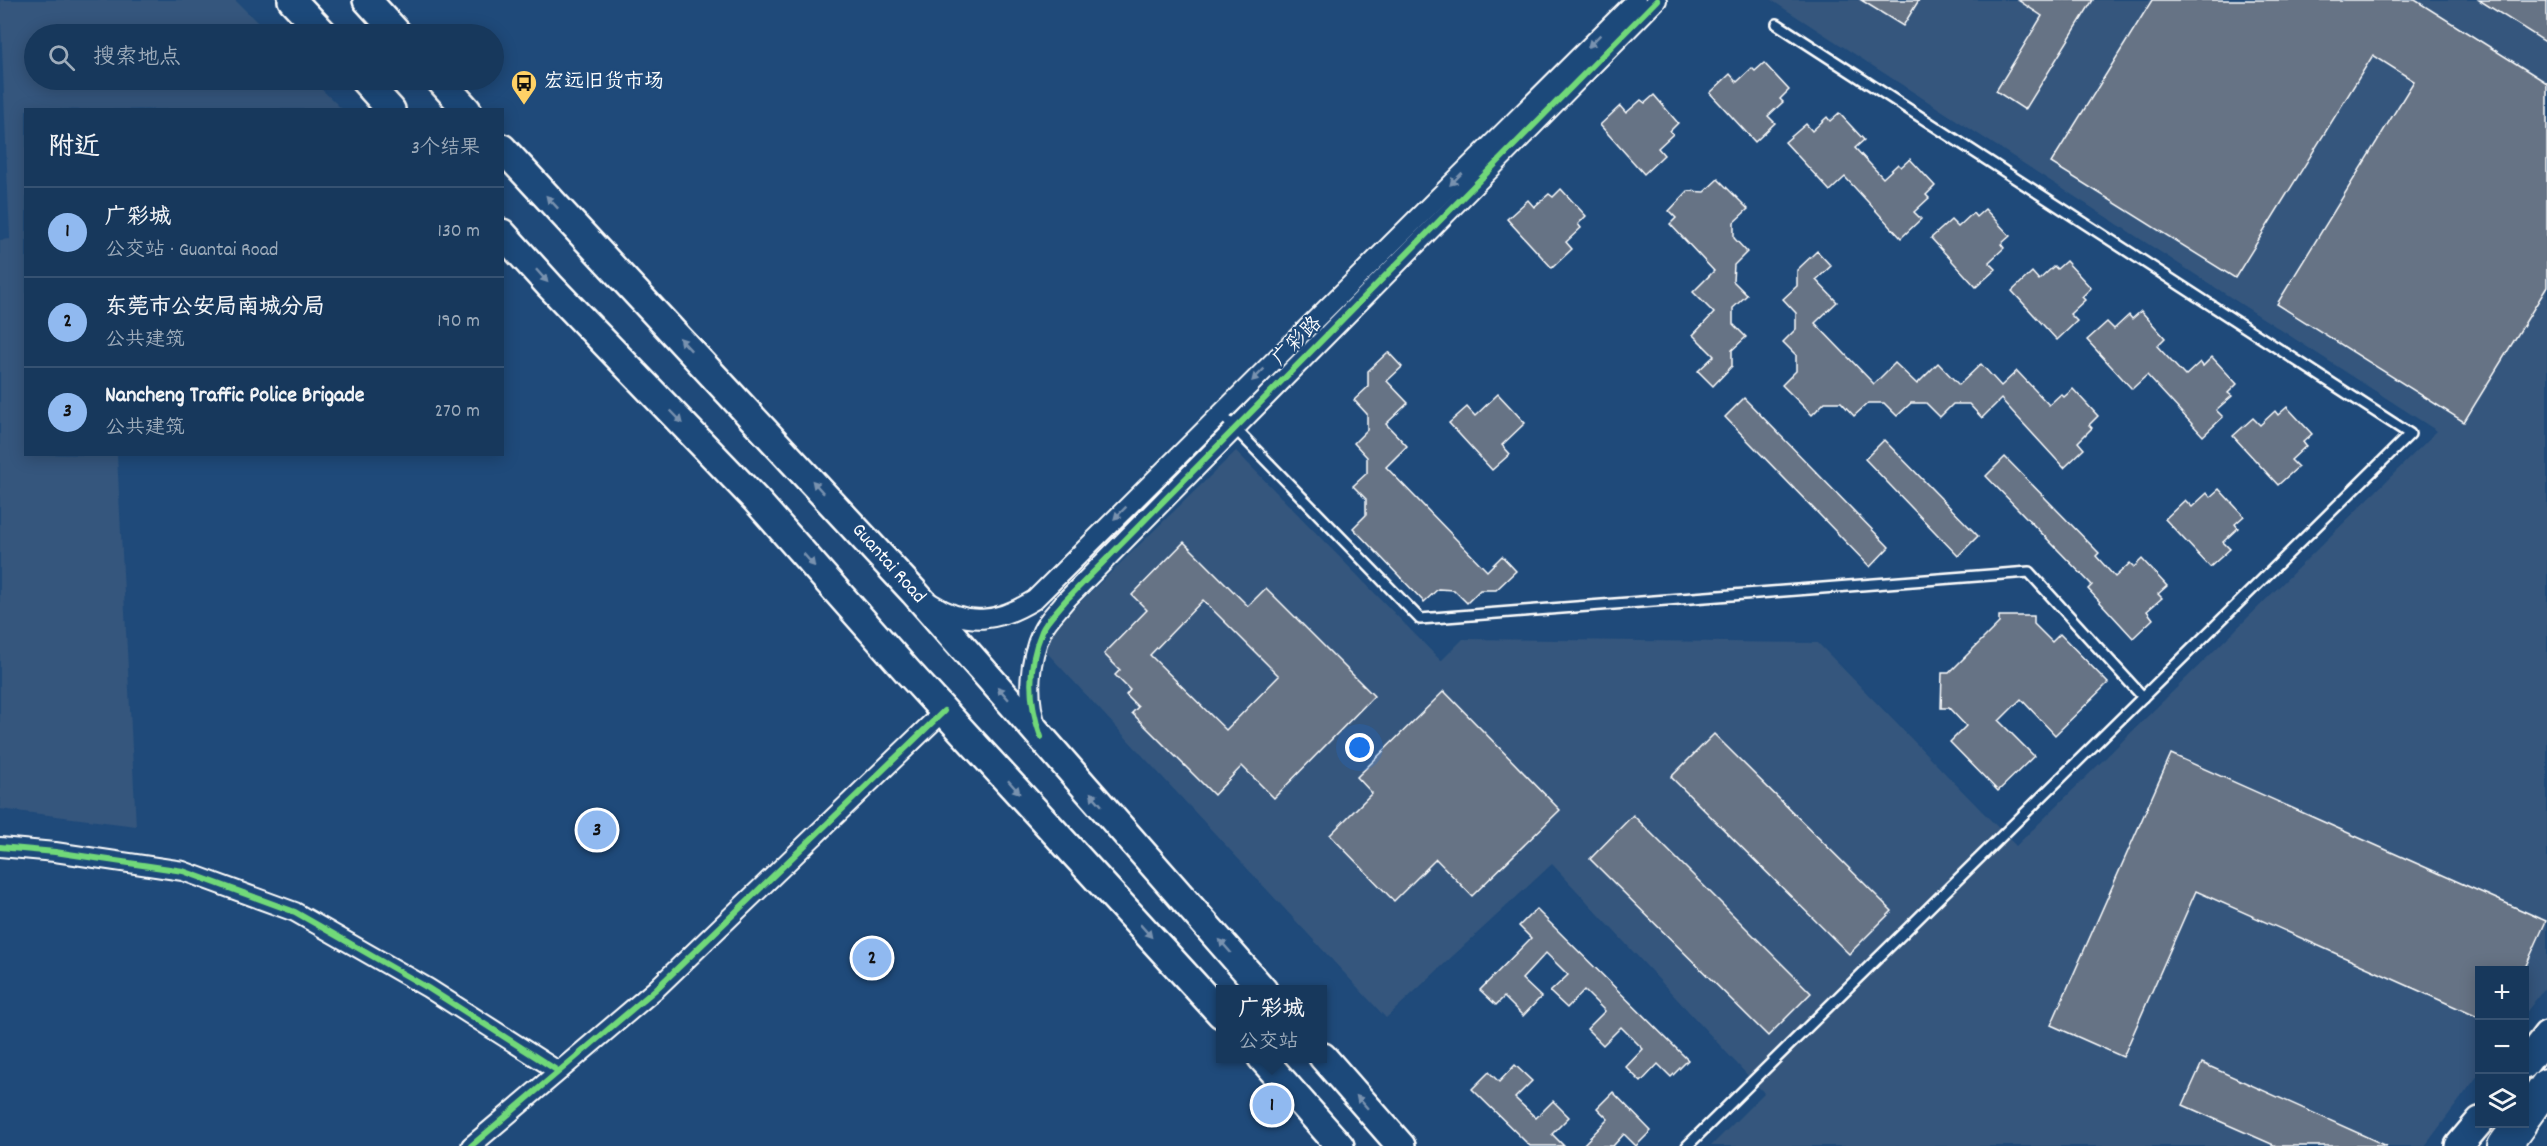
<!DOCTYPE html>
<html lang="zh">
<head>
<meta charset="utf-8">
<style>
	:root { --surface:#17385c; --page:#244365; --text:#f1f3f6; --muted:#9eacbb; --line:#365272; --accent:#90b9f0 }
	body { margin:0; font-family:Dekko,"LXGW WenKai TC",sans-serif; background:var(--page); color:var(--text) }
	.controls { position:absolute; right:18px; bottom:18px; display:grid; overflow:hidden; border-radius:0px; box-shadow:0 3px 15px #0003 }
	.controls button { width:54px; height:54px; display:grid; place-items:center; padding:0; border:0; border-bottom:2px solid var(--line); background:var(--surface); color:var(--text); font:30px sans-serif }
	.you { position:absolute; left:1360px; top:748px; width:21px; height:21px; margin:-15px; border:4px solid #fff; border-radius:50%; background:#1a73e8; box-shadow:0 0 0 9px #1a73e833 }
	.badge { display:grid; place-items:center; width:39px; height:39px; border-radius:50%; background:var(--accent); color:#111; font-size:20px; font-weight:700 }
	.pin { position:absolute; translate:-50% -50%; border:3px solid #fff; box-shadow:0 2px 6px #0006 }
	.popup { position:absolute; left:1216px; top:985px; width:111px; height:78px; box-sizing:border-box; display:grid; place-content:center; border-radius:0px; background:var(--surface); filter:drop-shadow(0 2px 4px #0005); font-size:20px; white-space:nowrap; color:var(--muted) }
	.popup b { font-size:22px; color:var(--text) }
	.popup::after { content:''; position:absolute; left:50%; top:100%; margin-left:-12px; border:12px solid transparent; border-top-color:var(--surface) }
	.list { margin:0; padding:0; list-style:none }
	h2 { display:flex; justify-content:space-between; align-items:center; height:78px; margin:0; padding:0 24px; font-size:26px }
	h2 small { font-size:20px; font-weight:400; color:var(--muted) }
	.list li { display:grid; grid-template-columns:39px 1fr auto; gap:18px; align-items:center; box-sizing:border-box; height:90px; padding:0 24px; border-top:2px solid var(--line) }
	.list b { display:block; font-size:22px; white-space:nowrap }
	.list p { margin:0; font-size:20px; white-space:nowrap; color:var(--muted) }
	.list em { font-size:20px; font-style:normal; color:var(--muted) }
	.icon { flex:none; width:33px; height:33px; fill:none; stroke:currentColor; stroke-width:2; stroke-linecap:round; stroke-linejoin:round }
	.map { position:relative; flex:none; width:2547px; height:1146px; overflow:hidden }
	.search { position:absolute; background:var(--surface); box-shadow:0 3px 15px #0003; left:24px; top:24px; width:480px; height:66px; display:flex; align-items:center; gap:15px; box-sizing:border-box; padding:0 21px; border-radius:33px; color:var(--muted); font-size:22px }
	.panel { position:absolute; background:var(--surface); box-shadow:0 3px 15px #0003; left:24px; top:108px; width:480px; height:348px; border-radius:0px }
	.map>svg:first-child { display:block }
	.built { fill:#34567d }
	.building { fill:#667385; stroke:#fff; stroke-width:1.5; fill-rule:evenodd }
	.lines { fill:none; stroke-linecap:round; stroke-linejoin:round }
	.lane-casing { stroke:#fff; stroke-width:14 }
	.street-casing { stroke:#fff; stroke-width:22 }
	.primary-casing { stroke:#fff; stroke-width:32 }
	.highway-casing { stroke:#fff; stroke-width:36 }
	.lane { stroke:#1f4a7a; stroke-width:9 }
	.street { stroke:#1f4a7a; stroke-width:18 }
	.primary { stroke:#1f4a7a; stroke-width:27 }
	.highway { stroke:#1f4a7a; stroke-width:32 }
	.cycleway-casing { stroke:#1f4a7a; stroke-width:10 }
	.cycleway { stroke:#71d979; stroke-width:6 }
	.oneway { fill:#7992af }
	.labels { text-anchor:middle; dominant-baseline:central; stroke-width:4.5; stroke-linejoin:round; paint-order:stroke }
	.poi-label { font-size:20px; fill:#fff; stroke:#1f4a7a; text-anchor:start }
	.street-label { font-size:20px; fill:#fff; stroke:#1f4a7a }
</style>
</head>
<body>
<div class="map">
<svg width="2547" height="1146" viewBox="0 0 2547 1146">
	<rect width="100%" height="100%" fill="#1f4a7a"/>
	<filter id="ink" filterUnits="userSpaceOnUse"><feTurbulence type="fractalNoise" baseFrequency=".0167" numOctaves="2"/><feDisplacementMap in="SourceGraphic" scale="12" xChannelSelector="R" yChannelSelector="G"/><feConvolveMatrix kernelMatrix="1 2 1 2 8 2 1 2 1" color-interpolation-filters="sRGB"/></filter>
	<g filter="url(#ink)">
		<g class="built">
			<path d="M0,0H235L269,34H34V80H312L342,109L26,110V454L117,455L136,826L0,809V240L10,239Z"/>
			<path d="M1771,0H2547V985L2525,1014L2524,970H2480L2479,1074L2425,1146H1711L1764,1093L1552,864L1386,1018L1038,643L1236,451L1441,661L1463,639L1818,643L2016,846L2437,431Z"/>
		</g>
		<g class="building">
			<path d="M1861,0H1919L1903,26Z"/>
			<path d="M2018,0H2093L2025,110L1996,91L2042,16Z"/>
			<path d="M2152,0H2415L2547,83V287L2464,422L2277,304L2414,81L2373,55L2235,278L2051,163Z"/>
			<path d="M2479,0H2547V43Z"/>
			<path d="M1764,63L1789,90L1780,99L1783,102L1768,116L1775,123L1755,142L1710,93L1730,74L1737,82L1752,68L1755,71Z"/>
			<path d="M1654,95L1678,123L1670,131L1673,134L1658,148L1664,155L1644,174L1600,125L1620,106L1626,113L1641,100L1645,103Z"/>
			<path d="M1839,113L1864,140L1855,148L1883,178L1898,164L1901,167L1910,159L1935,186L1926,195L1929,198L1914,212L1921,219L1901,238L1845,177L1830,191L1785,142L1806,124L1812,131L1827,117L1830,121Z"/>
			<path d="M1718,179L1748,209L1734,222V238L1747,252L1734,265L1733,281L1747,295L1733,308V324L1746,337L1732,350V366L1713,386L1698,371L1714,356L1693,335L1714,313L1693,292L1714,271L1670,224L1676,218L1669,211L1688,191L1704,192Z"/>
			<path d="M1561,189L1586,216L1578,224L1581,228L1566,242L1572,249L1552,268L1507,219L1528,200L1534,207L1549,194L1553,197Z"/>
			<path d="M1985,209L2010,236L2001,244L2004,248L1989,262L1996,269L1976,287L1931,238L1951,220L1958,227L1973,213L1976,217Z"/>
			<path d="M1817,251L1831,266L1816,280L1837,302L1815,323L1874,384L1895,363L1917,384L1938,363L1959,385L1981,364L2001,386L2017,371L2049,405L2061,394L2064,397L2073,389L2098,416L2089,425L2092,428L2078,442L2084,449L2064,468L2001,399L1982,418L1969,404H1953L1940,417L1926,403H1911L1897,416L1884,403H1868L1854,416L1841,402H1825L1812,415L1782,385L1796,371V355L1783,342L1796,329V313L1783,299L1797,286V270Z"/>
			<path d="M2066,261L2091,288L2082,297L2085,300L2070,314L2077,321L2057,340L2012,291L2032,272L2039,280L2054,266L2057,269Z"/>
			<path d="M2141,311L2165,338L2157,346L2185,376L2200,362L2203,366L2212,357L2237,384L2228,393L2232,396L2216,410L2223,417L2203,436L2147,375L2132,389L2087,340L2107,322L2114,329L2129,315L2132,319Z"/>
			<path d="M1388,352L1402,367L1387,381L1408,403L1386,424L1407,446L1386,467L1487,571L1502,556L1516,571L1496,590H1480L1467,603L1454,590L1438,589L1424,602L1353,528L1366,515V499L1353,486L1367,473V457L1354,443L1367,430V414L1354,400L1368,387V371Z"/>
			<path d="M1498,394L1525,423L1502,445L1510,454L1492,470L1449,423L1467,407L1475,416Z"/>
			<path d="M1744,398L1889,547L1870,567L1725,417Z"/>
			<path d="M2287,407L2312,434L2303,442L2306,446L2291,460L2298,467L2278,485L2233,436L2253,418L2260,425L2275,411L2278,415Z"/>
			<path d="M1884,440L1978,536L1958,556L1865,459Z"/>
			<path d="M2005,457L2099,553L2096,556L2115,577L2130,563L2134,567L2142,559L2167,586L2158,594L2162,598L2147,611L2153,619L2133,638L2088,589L2092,585L1986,476Z"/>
			<path d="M2219,489L2244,516L2235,524L2238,528L2223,542L2230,549L2210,567L2165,519L2185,500L2192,507L2207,493L2210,497Z"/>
			<path d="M1184,542L1248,606L1266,588L1374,696L1274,798L1242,766L1214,795L1132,713L1138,707L1126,695L1130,690L1115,675L1120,670L1104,654L1147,610L1132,595ZM1203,600L1279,676L1226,730L1150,655Z"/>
			<path d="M1999,616H2034V624L2052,642L2060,634L2108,683L2055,735L2021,699L1999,721L2034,756L1998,791L1950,742L1966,726L1949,708H1941L1942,673H1949L1999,623Z"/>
			<path d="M1444,691L1560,810L1472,896L1436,859L1394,901L1330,835L1372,793L1357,777Z"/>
			<path d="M1714,734L1892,911L1849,954L1671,777Z"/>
			<path d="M2171,754L2546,921L2524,970H2480V1018L2196,891L2123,1057L2051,1025Z"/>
			<path d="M1633,815L1811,993L1768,1036L1590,859Z"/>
			<path d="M1536,909L1688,1060L1671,1077L1658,1064L1641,1082L1626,1067L1643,1049L1621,1027L1603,1045L1587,1029L1605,1011L1584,990L1567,1008L1550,992L1568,975L1546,953L1522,979L1541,997L1523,1016L1504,997L1496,1005L1480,990L1531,938L1519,926Z"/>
			<path d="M2202,1063L2387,1146H2276L2183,1105Z"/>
			<path d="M1515,1065L1532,1081L1515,1098L1536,1118L1553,1101L1569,1117L1552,1134L1564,1146H1530L1472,1089L1489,1072L1499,1082Z"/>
			<path d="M1613,1092L1651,1131L1636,1146L1624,1134L1613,1146H1582L1608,1119L1597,1108Z"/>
		</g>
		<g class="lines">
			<g class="lane-casing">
				<g id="lane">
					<path d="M1220,413L1420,619L2029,572L2143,697"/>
					<path d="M1687,1146L2410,434L1777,24"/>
				</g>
			</g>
			<g class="street-casing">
				<g id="street">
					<path d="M931,603C968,627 998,622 1034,600L1636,0"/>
					<path d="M1037,727C1026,697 1029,660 1042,631C1047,620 1058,610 1065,601L1657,0"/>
					<path d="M0,847L55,852L183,871L295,912L428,988L558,1071"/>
					<path d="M471,1146L656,989L944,711"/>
				</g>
			</g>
			<g class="primary-casing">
				<g id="primary">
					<path d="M292,0L324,34"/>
					<path d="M367,0L398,34"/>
					<path d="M364,80L391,110"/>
					<path d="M440,80L467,110"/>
					<path d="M502,148L914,592L1263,990"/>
					<path d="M502,233L550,286L756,500L909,673L1221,1014"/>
					<path d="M1323,1057L1401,1146"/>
					<path d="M1262,1058L1340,1146"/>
					<path d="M2524,1065L2547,1035"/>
					<path d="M2459,1146L2480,1121"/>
				</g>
			</g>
			<g class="highway-casing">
				<g id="highway">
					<path d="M2524,1117L2547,1085"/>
					<path d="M2504,1146L2520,1124"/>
				</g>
			</g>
			<use href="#lane" class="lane"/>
			<use href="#street" class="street"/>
			<use href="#primary" class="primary"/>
			<use href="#highway" class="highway"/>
			<g class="cycleway-casing">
				<g id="cycleway">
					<path d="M1041,737C1028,701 1027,667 1042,631C1046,621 1058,610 1065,601L1657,0"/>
					<path d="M0,847L55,852L183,871L295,912L428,988L558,1071"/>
					<path d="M471,1146L656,989L944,711"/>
				</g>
			</g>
			<use href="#cycleway" class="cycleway"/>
		</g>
		<defs><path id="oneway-solid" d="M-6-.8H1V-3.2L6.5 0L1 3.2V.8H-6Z" transform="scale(1.5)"/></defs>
		<g class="oneway">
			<use href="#oneway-solid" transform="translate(1594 41) rotate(135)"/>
			<use href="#oneway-solid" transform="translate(1456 179) rotate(135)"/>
			<use href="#oneway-solid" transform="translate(552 202) rotate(-133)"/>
			<use href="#oneway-solid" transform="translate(542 276) rotate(48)"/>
			<use href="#oneway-solid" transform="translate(685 344) rotate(-133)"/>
			<use href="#oneway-solid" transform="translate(1258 375) rotate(135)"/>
			<use href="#oneway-solid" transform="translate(677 417) rotate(46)"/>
			<use href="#oneway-solid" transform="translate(818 487) rotate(-132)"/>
			<use href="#oneway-solid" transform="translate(1120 513) rotate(135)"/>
			<use href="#oneway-solid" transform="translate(809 560) rotate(49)"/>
			<use href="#oneway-solid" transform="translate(1003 693) rotate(-131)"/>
			<use href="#oneway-solid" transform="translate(1014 787) rotate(48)"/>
			<use href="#oneway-solid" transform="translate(1096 799) rotate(-131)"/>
			<use href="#oneway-solid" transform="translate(1146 931) rotate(48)"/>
			<use href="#oneway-solid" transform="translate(1225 946) rotate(-131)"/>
			<use href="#oneway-solid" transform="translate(1362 1102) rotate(-131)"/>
		</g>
	</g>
	<defs>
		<g id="bus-pin" transform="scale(1.35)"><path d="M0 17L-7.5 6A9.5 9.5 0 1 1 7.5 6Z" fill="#ffd166" stroke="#1f4a7a"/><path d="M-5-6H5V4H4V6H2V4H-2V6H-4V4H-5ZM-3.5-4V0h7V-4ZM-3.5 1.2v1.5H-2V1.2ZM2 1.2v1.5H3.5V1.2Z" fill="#111"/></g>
	</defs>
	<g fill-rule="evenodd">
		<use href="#bus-pin" x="524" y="83"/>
	</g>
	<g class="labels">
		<g class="poi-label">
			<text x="544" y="83">宏远旧货市场</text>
		</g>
		<g class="street-label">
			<text transform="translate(1298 342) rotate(-45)">广彩路</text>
			<text transform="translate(888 564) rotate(48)">Guantai Road</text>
		</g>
	</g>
</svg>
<div class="controls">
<button>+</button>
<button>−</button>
<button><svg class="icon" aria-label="layers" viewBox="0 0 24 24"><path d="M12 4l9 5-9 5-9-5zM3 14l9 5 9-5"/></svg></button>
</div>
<div class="you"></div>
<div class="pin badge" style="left:1272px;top:1105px">1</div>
<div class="popup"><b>广彩城</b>公交站</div>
<div class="pin badge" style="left:872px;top:958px">2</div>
<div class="pin badge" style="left:597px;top:830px">3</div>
<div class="search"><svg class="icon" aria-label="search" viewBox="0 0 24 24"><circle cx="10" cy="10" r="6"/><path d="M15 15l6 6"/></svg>搜索地点</div>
<section class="panel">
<h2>附近<small>3个结果</small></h2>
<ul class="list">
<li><span class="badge">1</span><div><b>广彩城</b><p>公交站 · Guantai Road</p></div><em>130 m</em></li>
<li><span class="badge">2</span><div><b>东莞市公安局南城分局</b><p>公共建筑</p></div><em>190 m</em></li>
<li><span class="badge">3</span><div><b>Nancheng Traffic Police Brigade</b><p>公共建筑</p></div><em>270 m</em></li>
</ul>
</section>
</div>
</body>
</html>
